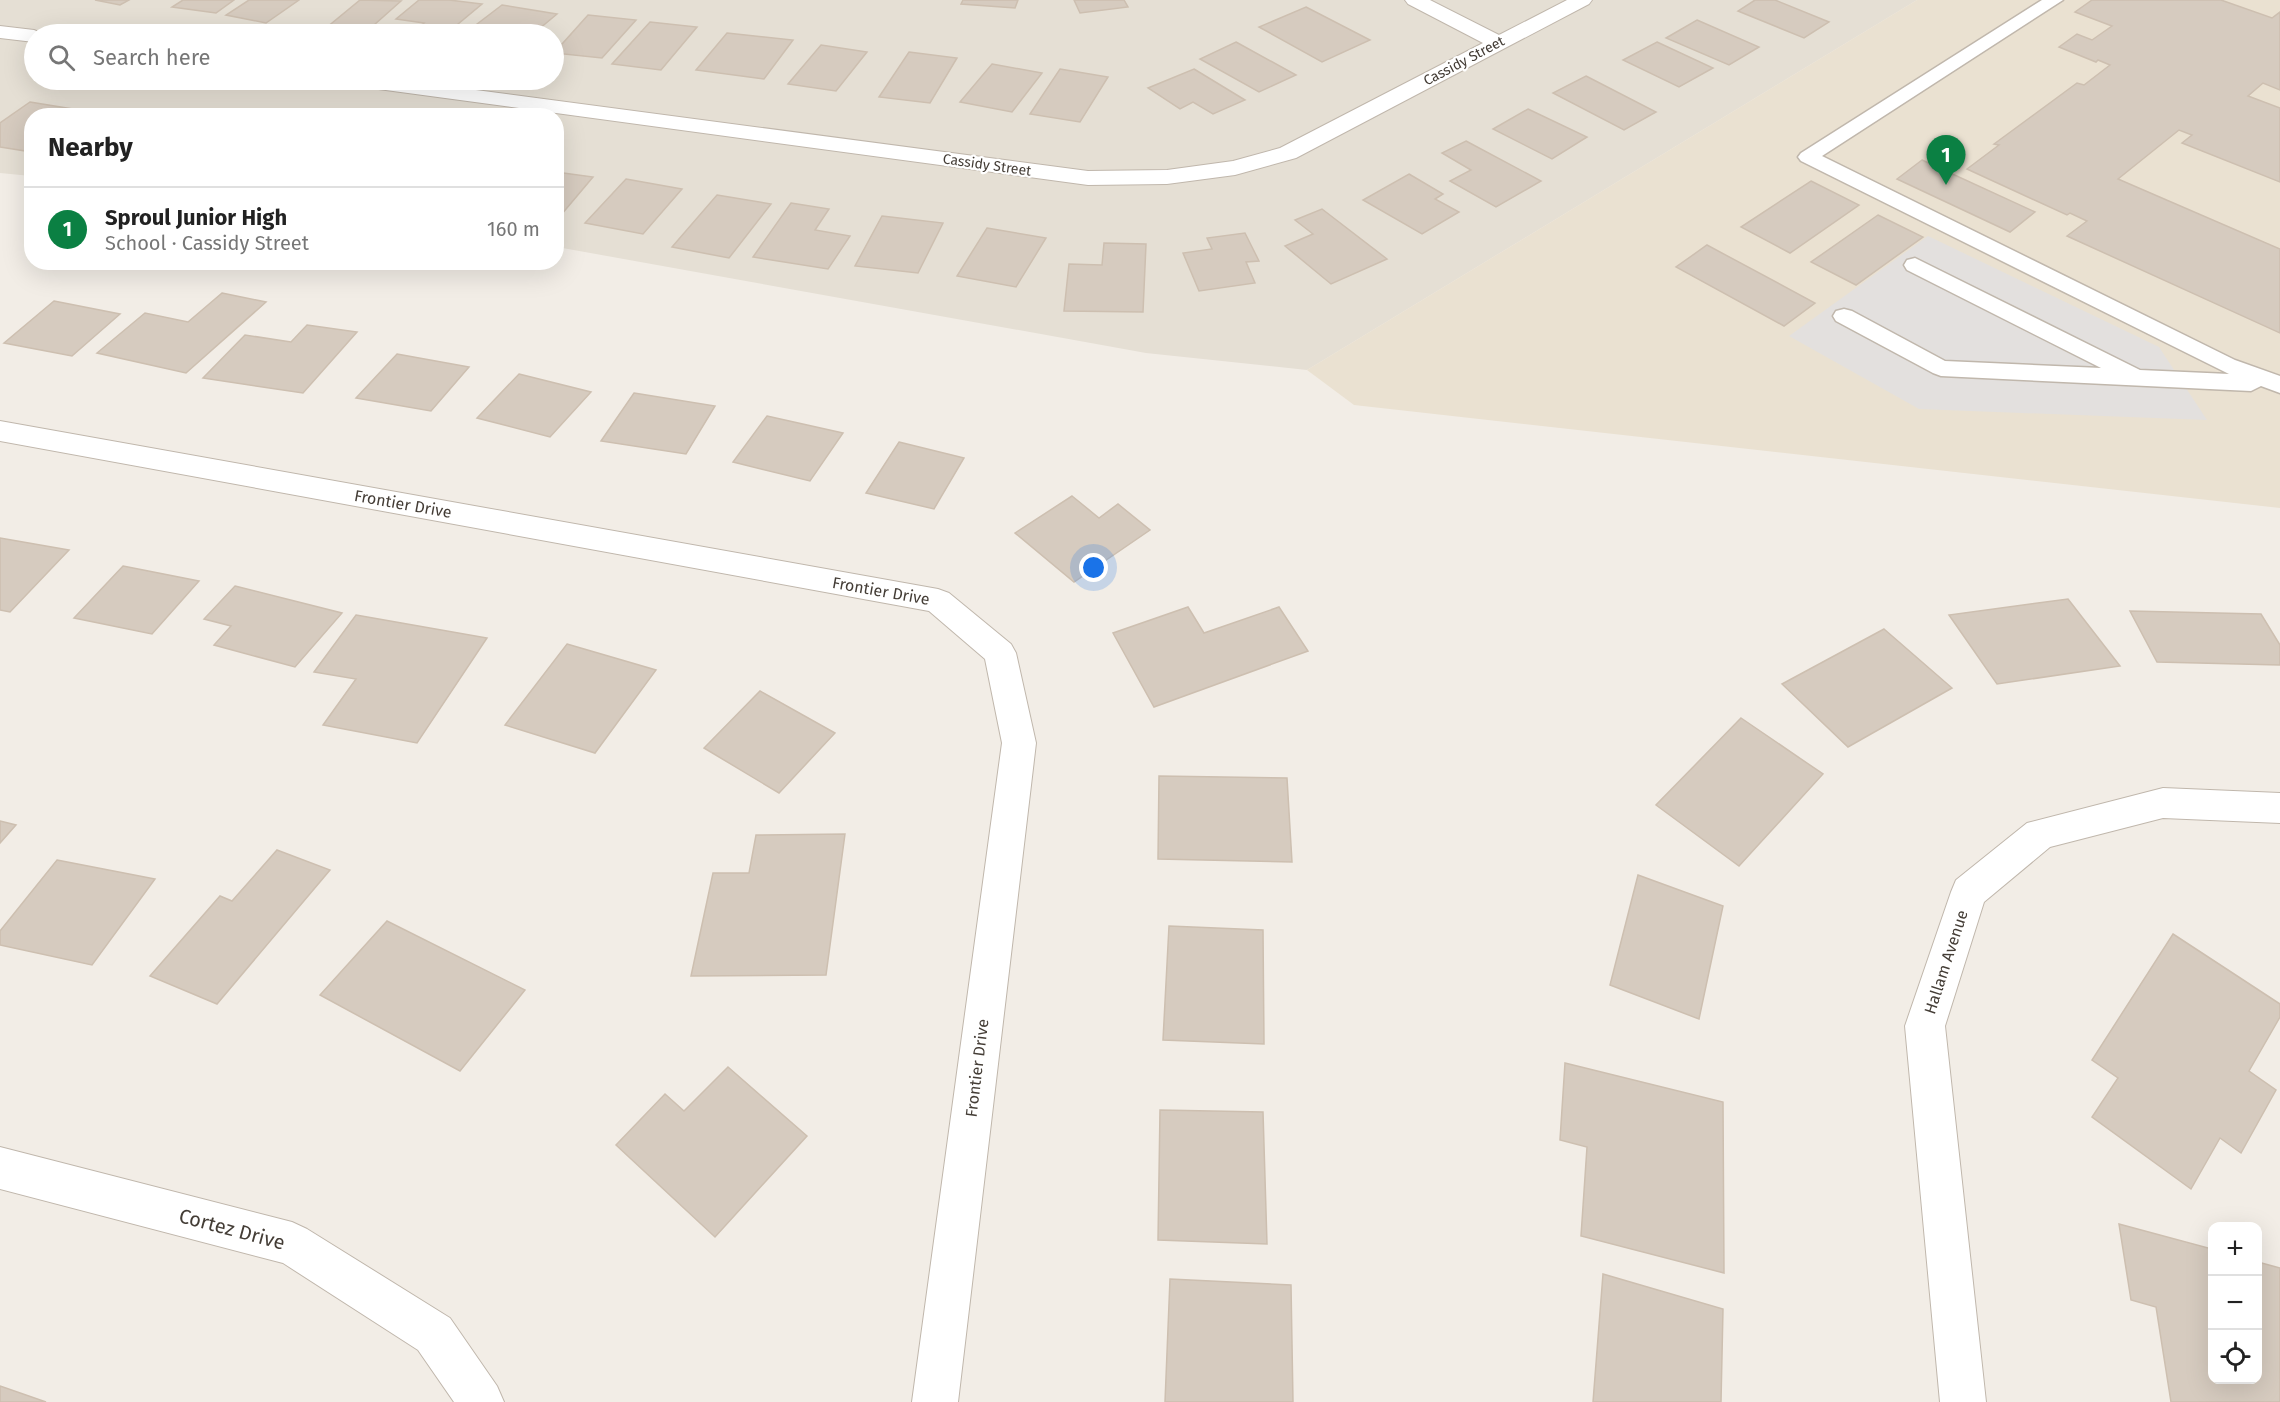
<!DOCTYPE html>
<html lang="en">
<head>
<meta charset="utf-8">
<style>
	:root { --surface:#fff; --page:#f2f2f2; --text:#222; --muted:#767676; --line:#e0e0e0; --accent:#0b8043 }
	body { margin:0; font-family:"Fira Sans",sans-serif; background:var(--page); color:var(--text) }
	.controls { position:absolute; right:18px; bottom:18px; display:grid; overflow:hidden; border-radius:12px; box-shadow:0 6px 24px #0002 }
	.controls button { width:54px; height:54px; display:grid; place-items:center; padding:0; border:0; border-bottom:2px solid var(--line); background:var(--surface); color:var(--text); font:30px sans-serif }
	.you { position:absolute; left:1094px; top:568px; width:21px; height:21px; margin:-15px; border:4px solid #fff; border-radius:50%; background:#1a73e8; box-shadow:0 0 0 9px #1a73e833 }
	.badge { display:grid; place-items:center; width:39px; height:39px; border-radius:50%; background:var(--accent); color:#fff; font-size:20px; font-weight:700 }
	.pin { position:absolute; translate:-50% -50px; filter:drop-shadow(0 2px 3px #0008) }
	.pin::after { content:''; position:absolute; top:32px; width:21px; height:18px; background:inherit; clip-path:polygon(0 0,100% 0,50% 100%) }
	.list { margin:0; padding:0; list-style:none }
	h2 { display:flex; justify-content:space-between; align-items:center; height:78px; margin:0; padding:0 24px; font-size:26px }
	h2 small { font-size:20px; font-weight:400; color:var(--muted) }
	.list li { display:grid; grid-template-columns:39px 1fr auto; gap:18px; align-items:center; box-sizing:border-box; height:84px; padding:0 24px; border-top:2px solid var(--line) }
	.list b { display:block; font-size:22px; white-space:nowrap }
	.list p { margin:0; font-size:20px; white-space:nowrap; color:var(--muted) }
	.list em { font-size:20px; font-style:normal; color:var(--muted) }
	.icon { flex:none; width:33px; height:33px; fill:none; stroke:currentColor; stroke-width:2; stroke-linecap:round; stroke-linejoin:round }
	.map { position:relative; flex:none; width:2280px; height:1402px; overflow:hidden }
	.search { position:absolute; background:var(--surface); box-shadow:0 6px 24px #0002; left:24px; top:24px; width:540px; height:66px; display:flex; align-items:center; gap:15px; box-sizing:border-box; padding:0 21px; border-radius:33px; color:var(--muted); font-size:22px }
	.panel { position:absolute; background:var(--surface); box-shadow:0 6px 24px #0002; left:24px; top:108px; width:540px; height:162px; border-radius:24px }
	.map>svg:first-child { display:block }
	.residential { fill:#e5dfd4; fill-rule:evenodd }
	.education { fill:#eae1d1 }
	.parking { fill:#e3e0de }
	.building { fill:#d6cbbf; stroke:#cdbfb0; stroke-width:1.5 }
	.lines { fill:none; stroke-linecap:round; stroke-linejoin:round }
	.service-casing { stroke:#c0b7ac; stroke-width:3 }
	.minor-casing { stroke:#c0b7ac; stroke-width:2 }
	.tertiary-casing { stroke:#c0b7ac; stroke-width:2 }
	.service { fill:#fff; fill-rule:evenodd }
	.minor { fill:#fff; fill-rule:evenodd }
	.tertiary { fill:#fff; fill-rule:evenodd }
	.labels { text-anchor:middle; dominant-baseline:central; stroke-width:4.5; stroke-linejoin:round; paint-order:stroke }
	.far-street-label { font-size:14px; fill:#443d36; stroke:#fff }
	.street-label { font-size:16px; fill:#443d36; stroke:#fff }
	.near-street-label { font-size:20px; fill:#443d36; stroke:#fff }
</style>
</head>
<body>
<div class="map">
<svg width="2280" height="1402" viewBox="0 0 2280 1402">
	<rect width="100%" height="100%" fill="#f2ede6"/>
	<path class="residential" d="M0,0H1917L1307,370L1146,353L557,247L556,116H32L31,176L0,173ZM34,34H554V80H34Z"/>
	<path class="education" d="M1917,0H2280V508L1354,405L1307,370Z"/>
	<path class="parking" d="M1928,236L2159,347L2207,420L1919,409L1789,336Z"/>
	<g class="building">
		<path d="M95,0H129L120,5Z"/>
		<path d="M183,0H234L216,13L172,7Z"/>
		<path d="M249,0H299L266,23L226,15Z"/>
		<path d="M360,0L401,1L365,33L326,28Z"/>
		<path d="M419,0H449L482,4L446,34H410L424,23L396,19Z"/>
		<path d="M963,0H1018L1015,8L961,4Z"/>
		<path d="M1074,0H1124L1128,7L1080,13Z"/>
		<path d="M1755,0H1775L1829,22L1804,38L1738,11Z"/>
		<path d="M2092,0H2221L2272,18L2280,12V90L2263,83L2248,96L2280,108V182L2182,143L2192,135L2179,130L2118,179L2280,249V333L2067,236L2087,221L2070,213L2067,215L1967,169L1999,145L1994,144L2077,83L2084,85L2110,65L2098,60L2096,62L2059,47L2077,34L2092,40L2112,26L2075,12Z"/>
		<path d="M502,5L557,14L533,34L509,32L506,34H464Z"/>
		<path d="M1306,7L1370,40L1322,62L1259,27Z"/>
		<path d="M588,15L636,20L602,58L554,53Z"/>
		<path d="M1697,20L1759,47L1729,65L1666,38Z"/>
		<path d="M650,22L697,27L661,70L612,64Z"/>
		<path d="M727,33L793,40L764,79L696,70Z"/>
		<path d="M1236,42L1296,75L1259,92L1200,59Z"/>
		<path d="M1657,42L1713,68L1679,87L1623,60Z"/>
		<path d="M821,45L867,52L836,91L788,84Z"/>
		<path d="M909,52L957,58L930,103L879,97Z"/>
		<path d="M992,64L1042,73L1012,112L960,102Z"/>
		<path d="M1060,69L1108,77L1080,122L1030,114Z"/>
		<path d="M1194,69L1245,100L1213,114L1193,102L1180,109L1148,88Z"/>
		<path d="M1586,76L1656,112L1624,130L1553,93Z"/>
		<path d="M30,102L91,112L85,116H32V152L0,147V123Z"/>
		<path d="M1528,109L1587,137L1552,159L1493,129Z"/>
		<path d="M1466,141L1541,181L1496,207L1450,181L1471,170L1442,153Z"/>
		<path d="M1922,160L2035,212L2010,232L1897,179Z"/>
		<path d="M556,172L593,177L556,221Z"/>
		<path d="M1409,174L1443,194L1435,199L1459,212L1422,234L1363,200Z"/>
		<path d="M626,179L682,189L643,234L585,223Z"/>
		<path d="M1811,181L1859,205L1790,253L1741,227Z"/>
		<path d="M717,195L771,204L729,258L672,247Z"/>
		<path d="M791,203L829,209L815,230L850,236L828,269L753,257Z"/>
		<path d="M1322,209L1387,259L1331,284L1285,246L1313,234L1295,220Z"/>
		<path d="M1878,215L1923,237L1856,285L1811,262Z"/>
		<path d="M882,216L943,223L918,273L855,266Z"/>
		<path d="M987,228L1046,238L1016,287L957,276Z"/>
		<path d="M1245,233L1259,261L1246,262L1255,283L1199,291L1183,253L1212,249L1207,238Z"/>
		<path d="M1104,243L1146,244L1143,312L1064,311L1069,264L1102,265Z"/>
		<path d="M1707,245L1815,303L1784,326L1676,267Z"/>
		<path d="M222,293L266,302L186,373L97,353L145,313L188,322Z"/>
		<path d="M54,301L120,314L72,356L4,343Z"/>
		<path d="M307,325L357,332L303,393L203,378L245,335L291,342Z"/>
		<path d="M397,354L469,367L431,411L356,398Z"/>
		<path d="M519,374L591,392L550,437L477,418Z"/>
		<path d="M634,393L715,406L686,454L601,441Z"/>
		<path d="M767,416L843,433L810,481L733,462Z"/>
		<path d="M899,442L964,458L934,509L866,493Z"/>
		<path d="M1072,496L1099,518L1118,504L1150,530L1074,582L1015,533Z"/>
		<path d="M0,538L69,550L10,612L0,610Z"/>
		<path d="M123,566L199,581L152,634L74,618Z"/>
		<path d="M235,586L342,613L295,667L214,645L231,626L204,619Z"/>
		<path d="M2068,599L2120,666L1997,684L1949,615Z"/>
		<path d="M1188,607L1204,633L1279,607L1308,651L1154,707L1113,633Z"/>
		<path d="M2130,611L2261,614L2280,645V665L2157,662Z"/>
		<path d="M356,615L487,638L417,743L323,725L356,679L314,672Z"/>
		<path d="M1884,629L1952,688L1848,747L1782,684Z"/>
		<path d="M567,644L656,670L595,753L505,725Z"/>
		<path d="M760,691L835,733L779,793L704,748Z"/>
		<path d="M1741,718L1823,774L1739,866L1656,805Z"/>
		<path d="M1159,776L1287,778L1292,862L1158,859Z"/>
		<path d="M0,821L16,825L0,843Z"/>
		<path d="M845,834L826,975L691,976L713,873H749L756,835Z"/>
		<path d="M277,850L330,870L217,1004L150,976L220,896L232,901Z"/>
		<path d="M57,860L155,879L92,965L0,945V931Z"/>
		<path d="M1638,875L1723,906L1699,1019L1610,985Z"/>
		<path d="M387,921L525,990L460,1071L320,995Z"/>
		<path d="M1169,926L1263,930L1264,1044L1163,1040Z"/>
		<path d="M2173,934L2280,1004V1017L2249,1071L2276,1090L2241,1153L2220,1138L2191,1189L2092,1117L2118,1078L2092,1060Z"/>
		<path d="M1565,1063L1723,1102L1724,1273L1581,1236L1587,1147L1560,1140Z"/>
		<path d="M728,1067L807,1136L715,1237L616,1145L665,1094L684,1111Z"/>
		<path d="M1160,1110L1263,1112L1267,1244L1158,1240Z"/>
		<path d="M2119,1224L2212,1249V1380H2258V1262L2280,1268V1402H2171L2156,1307L2131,1300Z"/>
		<path d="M1603,1274L1723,1309L1721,1402H1593Z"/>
		<path d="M1170,1279L1291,1285L1293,1402H1165Z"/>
		<path d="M0,1386L46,1402H0Z"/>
	</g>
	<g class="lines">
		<g class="service-casing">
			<path id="service" d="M2042,0H2063L1822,156L2235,360L2280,376V393L2261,386L2251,391L1941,376L1933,373L1836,321L1833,316L1836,311L1844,309L1852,311L1945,361L2101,368L1907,270L1904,265L1907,260L1915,258L2140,370L2229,374L1801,161L1798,157L1801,153Z"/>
		</g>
		<g class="minor-casing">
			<g id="minor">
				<path d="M1405,0H1430L1499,35L1567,0H1592L1589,4L1296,158L1235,175L1167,184L1088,185L356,86L348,85L345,80H400L1088,171L1167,170L1233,161L1280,148L1483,43L1408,4Z"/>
				<path d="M0,26L34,30L43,34H34V42L0,38Z"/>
				<path d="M0,421L938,589L949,593L1011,644L1016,653L1036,743L958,1402H912L1002,743L985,659L929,611L0,441Z"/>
				<path d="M2163,788L2280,793V823L2163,818L2050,847L1984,902L1945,1026L1986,1402H1940L1905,1026L1951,892L1956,880L2027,823Z"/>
			</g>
		</g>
		<g class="tertiary-casing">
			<path id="tertiary" d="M0,1147L292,1222L307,1229L450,1318L497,1386L504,1402H454L418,1350L283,1263L0,1189Z"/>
		</g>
		<use href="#service" class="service"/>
		<use href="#minor" class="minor"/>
		<use href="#tertiary" class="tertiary"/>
	</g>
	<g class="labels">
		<g class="far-street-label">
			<text transform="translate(1464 61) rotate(-28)">Cassidy Street</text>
			<text transform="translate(987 165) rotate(8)">Cassidy Street</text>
		</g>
		<g class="street-label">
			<text transform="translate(403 504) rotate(10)">Frontier Drive</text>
			<text transform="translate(881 591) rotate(10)">Frontier Drive</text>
			<text transform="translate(1946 962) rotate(-72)">Hallam Avenue</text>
			<text transform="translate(977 1068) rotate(-83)">Frontier Drive</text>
		</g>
		<g class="near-street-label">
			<text transform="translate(232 1229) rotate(15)">Cortez Drive</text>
		</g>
	</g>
</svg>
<div class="controls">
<button>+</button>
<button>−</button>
<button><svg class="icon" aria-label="locate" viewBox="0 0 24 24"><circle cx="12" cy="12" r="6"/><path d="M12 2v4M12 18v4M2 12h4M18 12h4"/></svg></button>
</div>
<div class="you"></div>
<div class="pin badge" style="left:1946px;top:185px">1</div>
<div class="search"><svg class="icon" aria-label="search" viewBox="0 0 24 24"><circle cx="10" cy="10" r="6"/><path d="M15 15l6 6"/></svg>Search here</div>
<section class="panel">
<h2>Nearby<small></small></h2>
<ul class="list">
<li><span class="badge">1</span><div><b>Sproul Junior High</b><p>School · Cassidy Street</p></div><em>160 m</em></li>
</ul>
</section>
</div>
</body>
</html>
